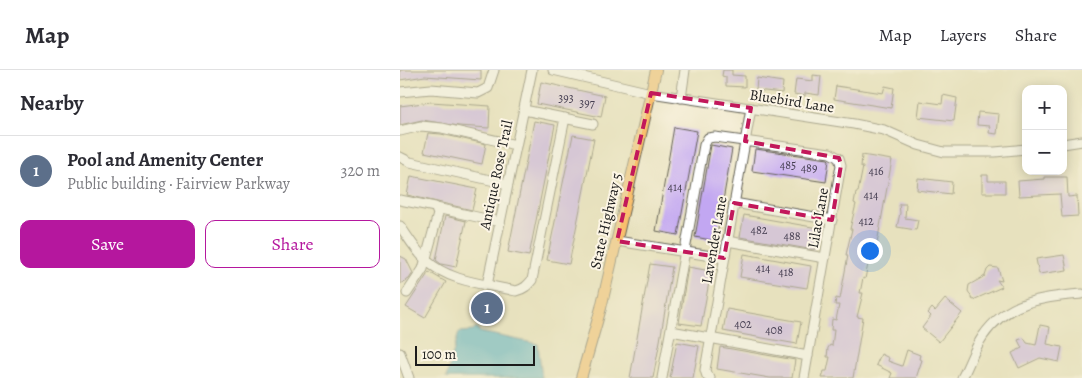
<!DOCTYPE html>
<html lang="en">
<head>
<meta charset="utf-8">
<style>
	:root { --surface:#fff; --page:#f7f7f7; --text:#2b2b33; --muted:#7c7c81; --line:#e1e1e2; --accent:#b5179e }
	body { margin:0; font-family:Alegreya,serif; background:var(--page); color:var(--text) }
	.controls { position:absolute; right:15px; top:15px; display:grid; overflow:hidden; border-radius:10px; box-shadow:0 2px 12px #0003 }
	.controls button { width:45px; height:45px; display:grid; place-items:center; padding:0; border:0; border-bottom:1px solid var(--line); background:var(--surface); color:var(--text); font:25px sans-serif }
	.scale { position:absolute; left:15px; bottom:12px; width:120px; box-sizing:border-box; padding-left:5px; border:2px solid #1c1c1c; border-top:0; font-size:14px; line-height:18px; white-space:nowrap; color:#1c1c1c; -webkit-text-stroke:4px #fcf5e5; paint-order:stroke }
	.you { position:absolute; left:469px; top:180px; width:18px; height:18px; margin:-12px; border:4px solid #fff; border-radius:50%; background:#1a73e8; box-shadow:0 0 0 8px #1a73e833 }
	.badge { display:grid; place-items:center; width:32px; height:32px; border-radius:50%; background:var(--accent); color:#fff; font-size:16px; font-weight:700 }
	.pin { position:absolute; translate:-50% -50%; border:2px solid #fff; box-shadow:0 1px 5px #0006 }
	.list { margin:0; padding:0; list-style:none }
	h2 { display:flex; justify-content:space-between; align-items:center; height:65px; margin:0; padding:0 20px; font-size:21px }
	h2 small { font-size:16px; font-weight:400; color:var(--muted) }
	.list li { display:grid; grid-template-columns:32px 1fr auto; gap:15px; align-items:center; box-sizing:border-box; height:70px; padding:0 20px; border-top:1px solid var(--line) }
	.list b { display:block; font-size:19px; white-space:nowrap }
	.list p { margin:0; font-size:16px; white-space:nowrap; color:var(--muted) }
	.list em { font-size:16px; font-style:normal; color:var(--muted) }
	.actions { display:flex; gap:10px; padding:15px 20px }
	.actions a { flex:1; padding:11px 0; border:1px solid var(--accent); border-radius:10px; text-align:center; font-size:18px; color:var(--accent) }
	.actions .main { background:var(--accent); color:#fff }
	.map { position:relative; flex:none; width:682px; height:308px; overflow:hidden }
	header { display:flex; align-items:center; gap:30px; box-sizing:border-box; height:70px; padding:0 25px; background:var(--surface); border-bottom:1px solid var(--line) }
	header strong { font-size:24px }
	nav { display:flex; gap:28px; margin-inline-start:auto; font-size:18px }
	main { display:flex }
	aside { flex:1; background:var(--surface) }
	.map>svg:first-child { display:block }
	.water { fill:#4badca; stroke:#346473 }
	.building { fill:#c2a7f2 }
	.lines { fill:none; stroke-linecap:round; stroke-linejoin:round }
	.minor-casing { stroke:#636155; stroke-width:11 }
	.major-casing { stroke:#636155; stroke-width:12 }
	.minor { stroke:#fff; stroke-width:9 }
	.major { stroke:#f9bf6d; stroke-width:10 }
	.marked { fill:none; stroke:#c2185b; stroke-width:4; stroke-dasharray:10 6; stroke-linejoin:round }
	.labels { text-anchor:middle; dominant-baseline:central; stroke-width:4; stroke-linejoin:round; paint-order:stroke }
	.number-label { font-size:12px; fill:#463f52 }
	.street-label { font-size:15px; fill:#1c1c1c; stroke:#fcf5e5 }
</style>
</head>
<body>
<header>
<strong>Map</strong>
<nav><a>Map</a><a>Layers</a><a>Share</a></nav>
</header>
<main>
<aside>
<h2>Nearby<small></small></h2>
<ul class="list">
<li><span class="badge" style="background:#5c6f8a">1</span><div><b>Pool and Amenity Center</b><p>Public building · Fairview Parkway</p></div><em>320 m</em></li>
</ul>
<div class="actions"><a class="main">Save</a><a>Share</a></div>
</aside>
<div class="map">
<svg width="682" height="308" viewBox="0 0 682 308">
	<rect width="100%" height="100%" fill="#fcf5e5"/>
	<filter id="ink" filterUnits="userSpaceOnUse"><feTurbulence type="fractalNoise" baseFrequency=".02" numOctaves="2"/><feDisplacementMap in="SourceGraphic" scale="10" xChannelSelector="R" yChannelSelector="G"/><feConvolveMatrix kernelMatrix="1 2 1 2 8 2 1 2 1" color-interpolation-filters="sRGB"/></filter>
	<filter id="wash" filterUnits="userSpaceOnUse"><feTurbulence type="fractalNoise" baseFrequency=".0096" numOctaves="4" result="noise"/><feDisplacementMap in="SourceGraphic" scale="20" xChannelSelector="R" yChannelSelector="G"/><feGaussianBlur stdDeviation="1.12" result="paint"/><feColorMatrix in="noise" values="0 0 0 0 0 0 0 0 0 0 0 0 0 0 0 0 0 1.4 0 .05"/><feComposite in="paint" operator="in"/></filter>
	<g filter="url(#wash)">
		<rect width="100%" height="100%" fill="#e7e1be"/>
		<path class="water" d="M77,257L80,262L138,274L142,308H46L59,262L73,261Z"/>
		<g id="blocks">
			<g class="building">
				<path d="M0,0H81V10L25,6L0,10Z"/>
				<path d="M323,0H332V5L345,6V17L326,16V7L322,6Z"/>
				<path d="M413,5L421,6L419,25L405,23V26L394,24L396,9L413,11Z"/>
				<path d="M357,8L383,12L382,23L356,20Z"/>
				<path d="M141,12L205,26L201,47L137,34Z"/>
				<path d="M436,16L483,23L485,16L494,18L491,38L434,29Z"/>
				<path d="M543,25L557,28L554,51L518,47L520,31L542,34Z"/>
				<path d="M31,32L90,36L89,58L59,56L22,50L0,55V36Z"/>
				<path d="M578,42L599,44L597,64L589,63L590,56L577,55Z"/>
				<path d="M134,51L155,55L129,186L108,182Z"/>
				<path d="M274,57L297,61L278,165L256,161Z"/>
				<path d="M28,63L41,64L86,74L82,94L24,82Z"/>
				<path d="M173,65L194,69L169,194L147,190Z"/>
				<path d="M311,75L332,79L316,171L295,167Z"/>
				<path d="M355,79L428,89L429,90L426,112L352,101Z"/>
				<path d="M462,85L492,90L474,190L469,189L465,209L463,208L460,223H463L457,247L463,248L453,308H422L424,301H427L430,287H427L428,278L430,275L432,276L434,260H431L432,249L436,250L439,235H435L436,228L440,229L448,185H446L452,159H450L456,134L454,133L456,122H458L463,97H461Z"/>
				<path d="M582,105H588V111H605V123H582Z"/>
				<path d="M11,106L77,119L72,140L7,125Z"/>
				<path d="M644,107H667L668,127L677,126L678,146L662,147L660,124L619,126L618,111L644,109Z"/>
				<path d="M518,108L552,112L551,124L517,120Z"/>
				<path d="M499,134H506L505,148L518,150L516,160L497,157L500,143Z"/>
				<path d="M344,145L418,158L414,180L340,167Z"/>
				<path d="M45,146L66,151L56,197L41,194L36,190Z"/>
				<path d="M344,184L411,196L407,218L340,207Z"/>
				<path d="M664,185L667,200L639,204L636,189Z"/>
				<path d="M0,186L6,189L13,203L9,209L0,214Z"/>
				<path d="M250,194L272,197L260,271L253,308H230Z"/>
				<path d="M288,197L311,201L301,256L279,253Z"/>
				<path d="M590,197L598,198L602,211L597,210L602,217L573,230L568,221L569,215L585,206L587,200Z"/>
				<path d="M29,202L46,212L25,248L6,237Z"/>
				<path d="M84,227L94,229L90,248L81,246Z"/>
				<path d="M545,229L562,243L539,272L522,258L531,246L528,243L532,238L535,241Z"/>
				<path d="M327,239L401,252L397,274L323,261Z"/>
				<path d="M640,255L650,257L647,274L662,277L659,292L640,288L619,298L612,283L622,278L618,270L624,268L627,273L636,275Z"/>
				<path d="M277,272L299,276L293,308H270Z"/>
				<path d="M320,277L395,290L392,308H370L317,299Z"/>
				<path d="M507,280L520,285L519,289L522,290L516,308H490L492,303L476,295L481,284L489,288L488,291L502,296Z"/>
			</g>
		</g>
	</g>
	<g filter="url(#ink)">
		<use href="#blocks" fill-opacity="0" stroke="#636155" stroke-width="1"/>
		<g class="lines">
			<g class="minor-casing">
				<g id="minor">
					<path d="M153,0L251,23L454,54L484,60L518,75L544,82H595L626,79"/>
					<path d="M0,22L31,19L78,23L88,18L94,0"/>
					<path d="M281,28L285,0"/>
					<path d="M124,40L193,54"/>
					<path d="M0,61L21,56L42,58L116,75"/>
					<path d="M663,74L682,71"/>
					<path d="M0,87L10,92L108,114"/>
					<path d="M0,130L35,137L38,144L23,199L7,223"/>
					<path d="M334,133L432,150"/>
					<path d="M36,138L100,152"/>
					<path d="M0,156C8,167 15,180 26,190C49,212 86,214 116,221C124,219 127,216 132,210L165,48"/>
					<path d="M217,171L324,188"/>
					<path d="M327,171L425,188"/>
					<path d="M87,215L132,0"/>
					<path d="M271,261L408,286"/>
					<path d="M0,283L9,308"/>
					<path d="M262,308L304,75L308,68L315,67L430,83L439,88L441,95L404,308"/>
					<path d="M310,308L307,306L305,300L351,38"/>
					<path d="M562,308C569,295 574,279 583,266C607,231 643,227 682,224"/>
				</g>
			</g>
			<g class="major-casing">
				<path id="major" d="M181,308L201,238L256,0"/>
			</g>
			<use href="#minor" class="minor"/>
			<use href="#major" class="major"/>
		</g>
	</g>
	<path d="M0 0H682V308H0ZM251,23L351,38L345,71L439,88L441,95L432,150L334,133L324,188L217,171Z" fill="#e7e1be" fill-opacity=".55" fill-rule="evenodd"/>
	<path class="marked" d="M251,23L351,38L345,71L439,88L441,95L432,150L334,133L324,188L217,171Z"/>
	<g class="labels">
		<g class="number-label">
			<text x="166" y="28">393</text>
			<text x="187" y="33">397</text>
			<text x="388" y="95">485</text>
			<text x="409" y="98">489</text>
			<text x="476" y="101">416</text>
			<text x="275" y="117">414</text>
			<text x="471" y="125">414</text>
			<text x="466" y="151">412</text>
			<text x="359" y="160">482</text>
			<text x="392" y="166">488</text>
			<text x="363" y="198">414</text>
			<text x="386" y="202">418</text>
			<text x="343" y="254">402</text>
			<text x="374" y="260">408</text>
		</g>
		<g class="street-label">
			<text transform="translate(392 31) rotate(9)">Bluebird Lane</text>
			<text transform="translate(96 105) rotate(-78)">Antique Rose Trail</text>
			<text transform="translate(418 148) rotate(-80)">Lilac Lane</text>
			<text transform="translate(206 151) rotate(-77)">State Highway 5</text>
			<text transform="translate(314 170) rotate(-80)">Lavender Lane</text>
		</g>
	</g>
</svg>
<div class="controls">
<button>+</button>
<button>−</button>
</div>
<div class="scale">100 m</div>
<div class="you"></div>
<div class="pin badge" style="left:87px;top:238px;background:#5c6f8a">1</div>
</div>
</main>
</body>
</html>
